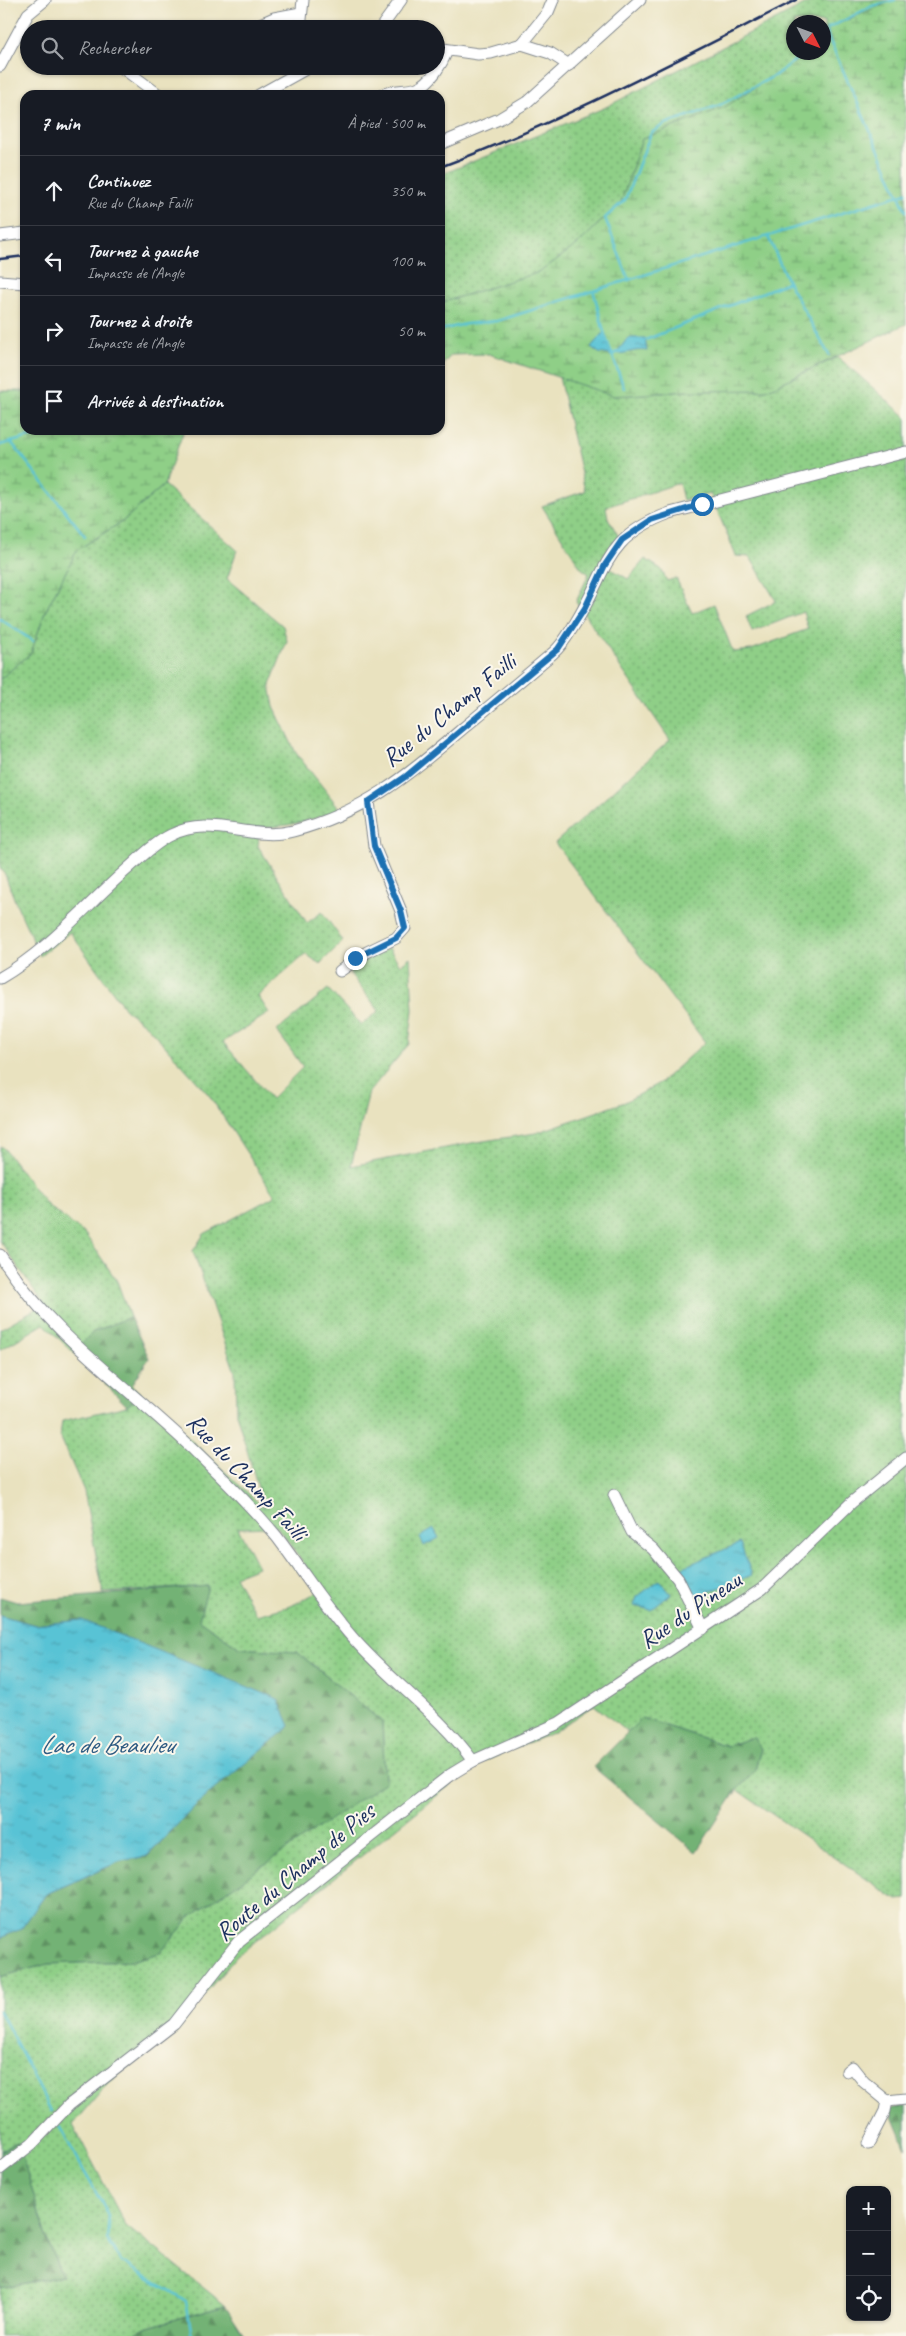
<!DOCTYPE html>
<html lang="fr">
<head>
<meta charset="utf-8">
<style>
	:root { --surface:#171b24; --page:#20242c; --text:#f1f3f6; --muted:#9ea1a6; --line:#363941 }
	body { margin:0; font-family:Caveat,sans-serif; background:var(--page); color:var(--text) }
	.controls { position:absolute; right:15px; bottom:15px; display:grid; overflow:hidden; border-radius:10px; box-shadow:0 1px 4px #0004 }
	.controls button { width:45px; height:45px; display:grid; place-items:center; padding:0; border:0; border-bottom:1px solid var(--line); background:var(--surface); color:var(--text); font:25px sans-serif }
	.compass { position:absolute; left:786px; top:15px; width:45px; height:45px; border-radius:50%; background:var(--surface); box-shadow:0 1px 4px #0004; rotate:132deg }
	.stop { position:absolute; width:15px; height:15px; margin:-11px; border:4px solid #1f6fb2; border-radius:50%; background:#fff }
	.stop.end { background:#1f6fb2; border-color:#fff; box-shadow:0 1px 5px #0008 }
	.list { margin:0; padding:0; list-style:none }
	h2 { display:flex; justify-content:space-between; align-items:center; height:65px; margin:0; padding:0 20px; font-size:21px }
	h2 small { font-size:16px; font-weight:400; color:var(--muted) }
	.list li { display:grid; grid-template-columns:32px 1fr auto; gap:15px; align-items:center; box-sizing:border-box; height:70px; padding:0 20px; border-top:1px solid var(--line) }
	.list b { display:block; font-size:19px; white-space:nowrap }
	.list p { margin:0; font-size:16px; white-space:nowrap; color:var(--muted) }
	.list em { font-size:16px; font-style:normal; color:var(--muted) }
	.icon { flex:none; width:28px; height:28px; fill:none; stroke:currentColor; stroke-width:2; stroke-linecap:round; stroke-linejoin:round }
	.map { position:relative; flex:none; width:906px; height:2336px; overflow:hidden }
	.search { position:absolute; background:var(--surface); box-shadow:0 1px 4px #0004; left:20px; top:20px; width:425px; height:55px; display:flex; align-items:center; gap:12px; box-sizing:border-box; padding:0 18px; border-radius:28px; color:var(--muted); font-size:19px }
	.panel { position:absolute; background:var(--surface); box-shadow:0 1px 4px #0004; left:20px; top:90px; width:425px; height:345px; border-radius:15px }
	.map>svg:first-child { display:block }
	.grass { fill:url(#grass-dots); stroke:#557f72; fill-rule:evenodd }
	.forest { fill:url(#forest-firs); stroke:#477069 }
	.wetland { fill:url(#wetland-marsh); stroke:#557f72 }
	.water { fill:url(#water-ripples); stroke:#3a799a }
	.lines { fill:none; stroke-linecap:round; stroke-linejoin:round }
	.stream { stroke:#59c3d5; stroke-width:2.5 }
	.minor-casing { stroke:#82888e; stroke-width:13 }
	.minor { stroke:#fff; stroke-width:11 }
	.rail { stroke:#1b2f5e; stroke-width:2.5 }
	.route { stroke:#1f6fb2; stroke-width:6 }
	.labels { text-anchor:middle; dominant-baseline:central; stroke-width:4; stroke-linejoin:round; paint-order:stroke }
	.street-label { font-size:25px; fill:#1b2f5e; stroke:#fbf7ec }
	.water-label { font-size:26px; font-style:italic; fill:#2e5b82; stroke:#fbf7ec }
</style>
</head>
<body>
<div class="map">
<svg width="906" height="2336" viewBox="0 0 906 2336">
	<defs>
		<pattern id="grass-dots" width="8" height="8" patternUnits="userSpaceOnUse" patternTransform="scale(1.25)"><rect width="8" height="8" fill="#8fcf87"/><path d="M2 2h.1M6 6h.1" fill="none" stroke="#74a872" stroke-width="1.8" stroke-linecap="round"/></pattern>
		<pattern id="forest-firs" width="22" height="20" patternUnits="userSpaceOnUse" patternTransform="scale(1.25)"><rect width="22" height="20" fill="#73b274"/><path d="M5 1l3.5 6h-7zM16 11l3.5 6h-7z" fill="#5e9162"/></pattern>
		<pattern id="wetland-marsh" width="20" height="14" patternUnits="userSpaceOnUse" patternTransform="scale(1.25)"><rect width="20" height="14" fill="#8fcf87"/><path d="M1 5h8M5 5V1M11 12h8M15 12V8" fill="none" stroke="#74a872"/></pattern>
		<pattern id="water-ripples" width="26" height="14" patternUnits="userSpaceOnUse" patternTransform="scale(1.25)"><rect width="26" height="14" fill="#59c3d5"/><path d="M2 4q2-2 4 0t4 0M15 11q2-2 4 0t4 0" fill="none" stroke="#499fb0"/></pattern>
	</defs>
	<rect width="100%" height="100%" fill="#fbf7ec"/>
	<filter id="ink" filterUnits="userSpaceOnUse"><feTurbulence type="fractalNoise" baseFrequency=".02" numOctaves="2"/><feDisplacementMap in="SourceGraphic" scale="10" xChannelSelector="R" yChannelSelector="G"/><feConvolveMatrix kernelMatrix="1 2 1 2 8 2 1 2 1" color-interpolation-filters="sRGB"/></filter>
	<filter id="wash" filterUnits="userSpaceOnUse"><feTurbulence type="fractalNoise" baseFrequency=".0096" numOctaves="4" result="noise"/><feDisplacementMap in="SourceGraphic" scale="20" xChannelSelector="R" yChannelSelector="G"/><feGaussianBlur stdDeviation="1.12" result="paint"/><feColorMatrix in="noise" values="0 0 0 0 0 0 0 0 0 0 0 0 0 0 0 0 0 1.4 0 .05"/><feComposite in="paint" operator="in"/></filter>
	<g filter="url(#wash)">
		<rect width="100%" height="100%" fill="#e9e2bf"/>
		<g class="grass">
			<path d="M814,0H894L824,30V22H794V52L808,53L725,107L642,139L621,202L578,244L540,272L440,303V175L604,108Z"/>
			<path d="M838,357L906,417V1899L897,1900L737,1790L754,1772L761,1749L753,1737L727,1746L642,1718L629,1733L594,1705L552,1733L475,1765L237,1956L173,2031L110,2081L73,2125L126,2226L225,2305L148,2327L129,2336H0V2288L62,2276L46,2237L17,2142L0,2151V1977L48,1964L131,1961L160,1953L192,1915L385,1781L382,1722L297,1652L240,1648L198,1620L208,1586L103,1593L84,1491L60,1436L62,1421L127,1406L141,1394L264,1508L236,1413L235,1372L193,1251L204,1234L275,1196L209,1095L148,1027L125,1009L70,932L40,956L15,901L4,872L0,869V679L31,653L45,612L77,550L123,521L164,485L237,550L227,579L283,626L287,641L270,685L274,707L296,753L340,809C312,821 290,826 260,828L258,846L307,923L322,912L343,941L320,964L306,954L258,996L269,1013L223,1042L271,1099L303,1067L277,1031L328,989L361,1025L379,1011L349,972L362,962L389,948L400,965L410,957L413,1010L409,1044L369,1092L351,1166L477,1142L536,1133L625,1102L661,1082L705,1042L555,843L670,740L576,602L589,574L581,568L542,506L585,491L559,377L614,396L689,391L766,390ZM679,483L683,500L710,493L736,556L750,557L776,601L746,616L752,632L803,612L808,629L751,650L733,652L714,604L692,613L676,578L667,581L661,569L645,559L628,579L600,562L619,537L608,518L606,507ZM277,1527L323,1589L291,1606L256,1615L235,1576L258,1567L238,1528Z"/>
			<path d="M0,1147H3L47,1205L85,1234L117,1281L130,1317L93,1332L73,1352L44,1324L0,1350V1329L44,1304L0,1241Z"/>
		</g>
		<g class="forest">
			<path d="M130,1317L149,1358L132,1385L141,1394L127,1406L73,1352L93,1332Z"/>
			<path d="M208,1586L199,1620L240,1648L297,1652L382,1722L385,1782L192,1915L160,1953L131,1961L48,1964L0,1977V1938L21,1929L46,1894L121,1861L148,1856L198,1802L82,1620L35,1625L0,1615V1597L17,1602Z"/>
			<path d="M642,1718L727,1746L753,1737L761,1749L754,1772L737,1790L696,1852L593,1767Z"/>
			<path d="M906,2105V2148L890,2109Z"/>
			<path d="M18,2142L46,2237L62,2276L0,2288V2151Z"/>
			<path d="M225,2305L245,2336H129L148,2327Z"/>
		</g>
		<g class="wetland">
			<path d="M894,0H906V324L766,390L689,391L614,396L489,354L451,355L440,368V303L540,272L578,244L621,202L642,139L725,107L808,53L824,52V30Z"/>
			<path d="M0,391H25V430H184L164,485L123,521L77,550L45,612L31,653L0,679Z"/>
		</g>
		<g class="water">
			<path d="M604,332L611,355L599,353L591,347Z"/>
			<path d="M628,338H645L647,351C636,349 629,353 618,354L617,352Z"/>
			<path d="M434,1529L439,1538L424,1546L420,1537Z"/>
			<path d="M740,1543L752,1575L693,1598L681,1568Z"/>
			<path d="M659,1580L671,1594L651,1610L634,1606L637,1597Z"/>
			<path d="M0,1615L35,1625L82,1620L278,1699L290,1726L199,1802L147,1856L121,1861L46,1894L21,1929L0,1938Z"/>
		</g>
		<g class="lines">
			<g class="stream">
				<path d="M828,37L906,211"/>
				<path d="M824,40L828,37L827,29L872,6L895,0"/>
				<path d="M768,236L788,282L829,355"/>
				<path d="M629,280L605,218L625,200L651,133L665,124L720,105L774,76L806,52"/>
				<path d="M594,293L604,332L624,388"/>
				<path d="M440,330L466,324L497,321L906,193"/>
				<path d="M643,341L788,282"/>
				<path d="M611,355L620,351"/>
				<path d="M11,442L85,536"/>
				<path d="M0,445L56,430"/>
				<path d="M0,619L33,641"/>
				<path d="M0,2011L51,2111"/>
				<path d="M59,2126L109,2216L107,2239L121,2261L186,2301L192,2336"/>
			</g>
		</g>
	</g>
	<g filter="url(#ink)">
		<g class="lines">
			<g class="minor-casing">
				<g id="minor">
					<path d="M249,29L274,18L301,13"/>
					<path d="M300,29L303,0"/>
					<path d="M380,29L401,0"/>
					<path d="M522,44L548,12L553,0"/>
					<path d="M436,48L478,54L491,53L522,44L550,53L569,65"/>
					<path d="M0,66L28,14L45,0"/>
					<path d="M120,66L159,95"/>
					<path d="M259,95L311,66"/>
					<path d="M382,95C394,89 406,92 417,88C431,83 442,63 447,51"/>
					<path d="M440,144L499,119L527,102L640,0"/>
					<path d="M0,236L25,233"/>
					<path d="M0,281L25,283"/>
					<path d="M340,971L367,952L396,938L405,928L401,911L374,846L368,802"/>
					<path d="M0,978C47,951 84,908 124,872C139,859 153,844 171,835C211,814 252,842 293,831C368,811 410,773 467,725C496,701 525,677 553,653C563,645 569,633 576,622C608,570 604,537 670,513L906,452"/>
					<path d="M0,1255C53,1339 130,1387 199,1455C226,1481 253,1508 277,1537C302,1570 324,1605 352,1637C389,1680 439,1714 473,1761"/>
					<path d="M614,1495L632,1532L653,1549L678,1579L703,1629"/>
					<path d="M847,2071L852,2067L864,2082L887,2101L906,2099"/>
					<path d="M868,2144L885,2111L887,2101"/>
					<path d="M0,2169L32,2144L69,2105L174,2024L239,1941L400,1814L450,1775L473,1761L559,1723L762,1589L851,1503L906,1458"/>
				</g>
			</g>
			<use href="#minor" class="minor"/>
			<g class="rail">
				<path d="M440,167C563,121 679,59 796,0"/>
				<path d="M0,259L25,256"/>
			</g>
		</g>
	</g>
	<g class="lines" filter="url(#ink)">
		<path class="route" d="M355,958L396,938L405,928L401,911L374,846L368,802L405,777L558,649L585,608L605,565L622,540L652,520L702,504"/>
	</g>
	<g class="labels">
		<g class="street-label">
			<text transform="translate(449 710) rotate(-39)">Rue du Champ Failli</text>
			<text transform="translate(247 1477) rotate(47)">Rue du Champ Failli</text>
			<text transform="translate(690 1610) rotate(-34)">Rue du Pineau</text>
			<text transform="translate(295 1872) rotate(-40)">Route du Champ de Pies</text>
		</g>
		<g class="water-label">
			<text x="107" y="1744">Lac de Beaulieu</text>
		</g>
	</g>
</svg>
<div class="controls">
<button>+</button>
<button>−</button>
<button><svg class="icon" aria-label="locate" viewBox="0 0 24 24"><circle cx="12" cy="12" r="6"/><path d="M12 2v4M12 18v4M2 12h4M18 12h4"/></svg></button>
</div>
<svg class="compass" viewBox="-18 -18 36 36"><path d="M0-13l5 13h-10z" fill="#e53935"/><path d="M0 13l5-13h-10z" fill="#9ea1a6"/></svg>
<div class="stop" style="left:702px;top:504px"></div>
<div class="stop end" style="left:355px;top:958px"></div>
<div class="search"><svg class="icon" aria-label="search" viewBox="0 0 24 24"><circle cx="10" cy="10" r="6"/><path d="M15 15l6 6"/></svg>Rechercher</div>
<section class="panel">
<h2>7 min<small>À pied · 500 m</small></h2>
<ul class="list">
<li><svg class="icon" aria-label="ahead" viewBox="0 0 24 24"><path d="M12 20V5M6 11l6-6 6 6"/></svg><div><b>Continuez</b><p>Rue du Champ Failli</p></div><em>350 m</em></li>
<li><svg class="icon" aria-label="left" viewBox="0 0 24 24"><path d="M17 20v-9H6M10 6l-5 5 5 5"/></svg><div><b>Tournez à gauche</b><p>Impasse de l'Angle</p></div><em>100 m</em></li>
<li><svg class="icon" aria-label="right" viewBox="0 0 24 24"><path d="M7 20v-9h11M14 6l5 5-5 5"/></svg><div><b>Tournez à droite</b><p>Impasse de l'Angle</p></div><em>50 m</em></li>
<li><svg class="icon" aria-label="arrive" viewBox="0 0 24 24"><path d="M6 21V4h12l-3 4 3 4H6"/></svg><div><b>Arrivée à destination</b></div></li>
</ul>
</section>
</div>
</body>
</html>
